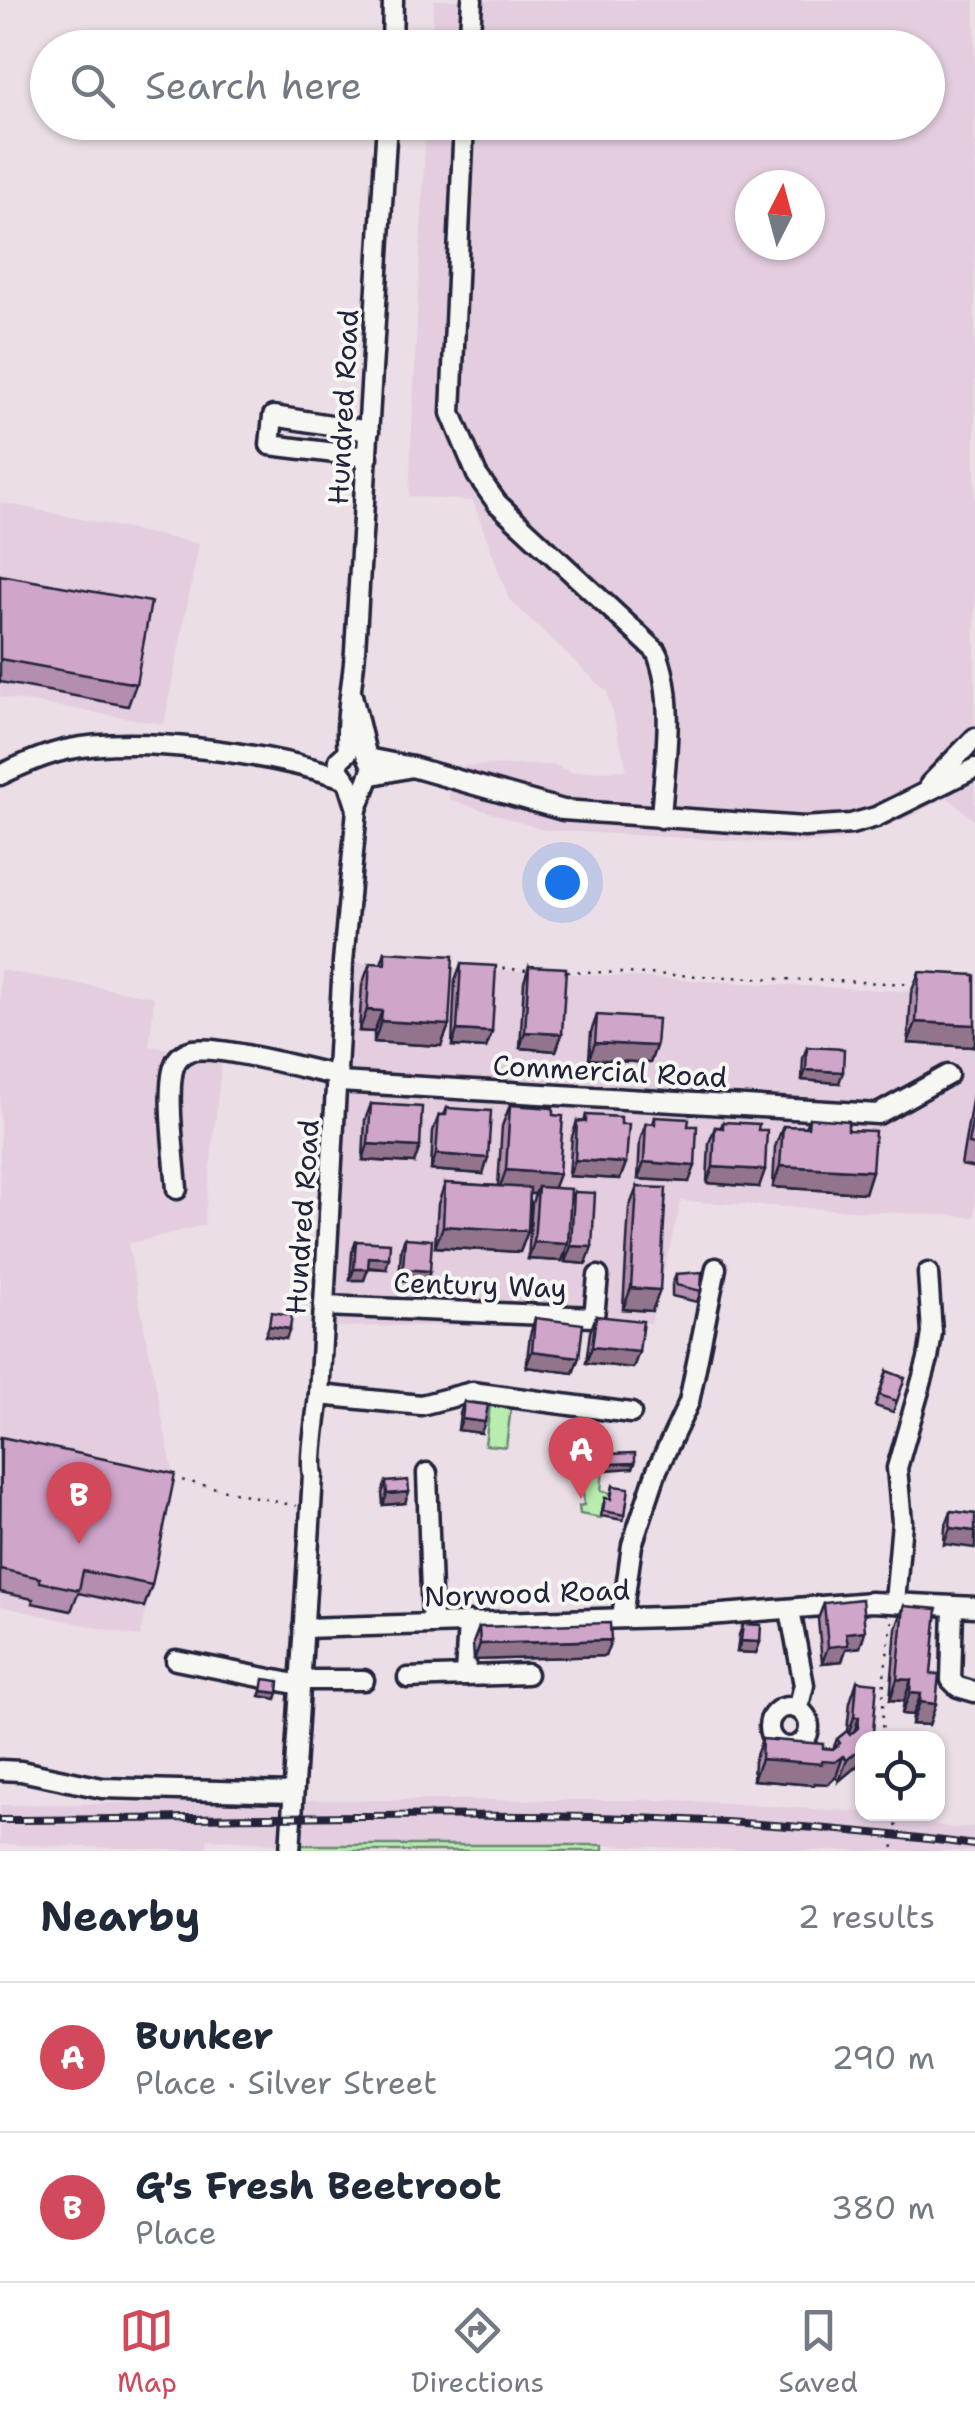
<!DOCTYPE html>
<html lang="en">
<head>
<meta charset="utf-8">
<style>
	:root { --surface:#fff; --page:#f2f2f3; --text:#1f2937; --muted:#747a83; --line:#e0e1e3; --accent:#d1495b }
	body { margin:0; font-family:"Shantell Sans",sans-serif; background:var(--page); color:var(--text) }
	.controls { position:absolute; right:30px; bottom:30px; display:grid; overflow:hidden; border-radius:20px; box-shadow:0 2px 8px #0004 }
	.controls button { width:90px; height:90px; display:grid; place-items:center; padding:0; border:0; border-bottom:2px solid var(--line); background:var(--surface); color:var(--text); font:50px sans-serif }
	.compass { position:absolute; left:735px; top:170px; width:90px; height:90px; border-radius:50%; background:var(--surface); box-shadow:0 2px 8px #0004; rotate:6deg }
	.you { position:absolute; left:562px; top:882px; width:35px; height:35px; margin:-25px; border:8px solid #fff; border-radius:50%; background:#1a73e8; box-shadow:0 0 0 15px #1a73e833 }
	.badge { display:grid; place-items:center; width:65px; height:65px; border-radius:50%; background:var(--accent); color:#fff; font-size:32px; font-weight:700 }
	.pin { position:absolute; translate:-50% -82px; filter:drop-shadow(0 2px 5px #0008) }
	.pin::after { content:''; position:absolute; top:52px; width:35px; height:30px; background:inherit; clip-path:polygon(0 0,100% 0,50% 100%) }
	.list { margin:0; padding:0; list-style:none }
	h2 { display:flex; justify-content:space-between; align-items:center; height:130px; margin:0; padding:0 40px; font-size:42px }
	h2 small { font-size:32px; font-weight:400; color:var(--muted) }
	.list li { display:grid; grid-template-columns:65px 1fr auto; gap:30px; align-items:center; box-sizing:border-box; height:150px; padding:0 40px; border-top:2px solid var(--line) }
	.list b { display:block; font-size:38px; white-space:nowrap }
	.list p { margin:0; font-size:32px; white-space:nowrap; color:var(--muted) }
	.list em { font-size:32px; font-style:normal; color:var(--muted) }
	.icon { flex:none; width:55px; height:55px; fill:none; stroke:currentColor; stroke-width:2; stroke-linecap:round; stroke-linejoin:round }
	.map { position:relative; flex:none; width:975px; height:1851px; overflow:hidden }
	.search { position:absolute; background:var(--surface); box-shadow:0 2px 8px #0004; left:30px; right:30px; top:30px; height:110px; display:flex; align-items:center; gap:25px; box-sizing:border-box; padding:0 35px; border-radius:55px; color:var(--muted); font-size:38px }
	.sheet { height:430px; background:var(--surface) }
	nav { display:flex; justify-content:space-around; align-items:center; box-sizing:border-box; height:140px; border-top:2px solid var(--line); background:var(--surface); font-size:28px; color:var(--muted) }
	nav a { display:grid; justify-items:center; gap:5px }
	nav .on { color:var(--accent) }
	.map>svg:first-child { display:block }
	.built { fill:#e3cdde; fill-rule:evenodd }
	.green { fill:#b8edaf; stroke:#6d8875; stroke-width:2.5 }
	.lines { fill:none; stroke-linecap:round; stroke-linejoin:round }
	.minor-casing { stroke:#22223b; stroke-width:25 }
	.path { stroke:#22223b; stroke-width:2.5; stroke-dasharray:2.5 8; stroke-linecap:butt }
	.minor { stroke:#f6f6f2; stroke-width:18 }
	.rail-casing { stroke:#22223b; stroke-width:8 }
	.rail { stroke:#f6f6f2; stroke-width:4; stroke-dasharray:11; stroke-linecap:butt }
	.path-bridge { stroke:#22223b; stroke-width:2.5; stroke-dasharray:2.5 8; stroke-linecap:butt }
	.wall { fill:#b38eae; stroke:#22223b; stroke-width:2.5 }
	.shaded-wall { fill:#92748d; stroke:#22223b; stroke-width:2.5 }
	.building { fill:#d0a5ca; stroke:#22223b; stroke-width:2.5 }
	.labels { text-anchor:middle; dominant-baseline:central; stroke-width:8; stroke-linejoin:round; paint-order:stroke }
	.street-label { font-size:28px; fill:#22223b; stroke:#f6f6f2 }
</style>
</head>
<body>
<div class="map">
<svg width="975" height="1851" viewBox="0 0 975 1851">
	<rect width="100%" height="100%" fill="#ebdee6"/>
	<filter id="ink" filterUnits="userSpaceOnUse"><feTurbulence type="fractalNoise" baseFrequency=".01" numOctaves="2"/><feDisplacementMap in="SourceGraphic" scale="20" xChannelSelector="R" yChannelSelector="G"/><feConvolveMatrix kernelMatrix="1 2 1 2 8 2 1 2 1" color-interpolation-filters="sRGB"/></filter>
	<g filter="url(#ink)">
		<g class="built">
			<path d="M434,0H975V821L947,797L906,819L875,829L841,840L797,844L544,830L449,799L450,766L553,765L572,772L627,770L607,692L509,599L473,501L409,496L426,123L928,122V48L431,47ZM750,185H810V245H750Z"/>
			<path d="M0,502L199,544L164,724L0,697Z"/>
			<path d="M343,962L975,995V1217L681,1201L651,1323L323,1327Z"/>
			<path d="M0,970L154,997L149,1046L222,1057L204,1225L128,1244L175,1483L140,1637L0,1606Z"/>
			<path d="M308,1800H674L862,1812L954,1828L975,1826V1851H758L608,1845H302L208,1839L206,1851L0,1844V1805L227,1802L306,1807Z"/>
		</g>
		<g class="green">
			<path d="M490,1405L511,1407L506,1447L485,1445Z"/>
			<path d="M578,1459H604L601,1491L611,1493L609,1504H603L601,1518L580,1514L579,1506L584,1505L583,1493H579Z"/>
			<path d="M302,1845H603V1851H301Z"/>
		</g>
		<g class="lines">
			<g class="minor-casing">
				<g id="minor">
					<path d="M392,48L393,0"/>
					<path d="M469,48L472,0"/>
					<path d="M464,122L451,413L477,475L497,503L656,651C677,701 664,765 661,818"/>
					<path d="M368,457L270,445L273,416L369,431"/>
					<path d="M372,759L412,767L373,775"/>
					<path d="M412,767L563,810L804,827L851,824L876,817L975,768"/>
					<path d="M0,775C21,765 43,755 65,750C138,734 270,754 341,777"/>
					<path d="M930,784L975,738"/>
					<path d="M357,809L349,784L338,769L339,760L348,752C344,718 353,685 355,651L387,122"/>
					<path d="M339,1082L878,1114L948,1075"/>
					<path d="M177,1189C175,1161 165,1087 175,1064C178,1056 185,1052 193,1050C223,1046 306,1069 339,1076"/>
					<path d="M324,1306L594,1317L598,1276"/>
					<path d="M319,1395L421,1405L472,1392L631,1413"/>
					<path d="M427,1473L432,1623"/>
					<path d="M895,1602L902,1522L897,1468L928,1359L932,1333L928,1273"/>
					<path d="M953,1608L951,1680L958,1687L975,1692"/>
					<path d="M790,1610L804,1685L798,1709"/>
					<path d="M622,1617L632,1545L657,1470L689,1402L716,1268"/>
					<path d="M303,1628L697,1616L871,1602L975,1607"/>
					<path d="M176,1660L300,1685"/>
					<path d="M465,1676L527,1674"/>
					<path d="M408,1678L465,1676L468,1622"/>
					<path d="M300,1680H364"/>
					<circle cx="789" cy="1727" r="20"/>
					<path d="M0,1770L21,1771L102,1788L293,1793"/>
					<path d="M290,1851L313,1475C309,1459 317,1415 319,1395L343,962L357,809L373,767L366,754L352,695"/>
				</g>
			</g>
			<g class="path">
				<path d="M492,968L529,970"/>
				<path d="M567,971L914,984"/>
				<path d="M172,1478L296,1506"/>
				<path d="M882,1738L884,1676L892,1621"/>
				<path d="M880,1817V1814"/>
			</g>
			<use href="#minor" class="minor"/>
			<g class="rail-casing">
				<path id="rail" d="M0,1820C324,1819 653,1801 975,1845"/>
			</g>
			<use href="#rail" class="rail"/>
			<path class="path-bridge" d="M880,1817L897,1821L893,1851"/>
		</g>
		<g class="wall">
			<path d="M0,575L136,684L128,706L0,682Z"/>
			<path d="M385,952L449,1025L441,1046L374,1042V1032L359,1031L362,985L370,963L381,964Z"/>
			<path d="M461,964L492,1032L486,1048L452,1046L455,980Z"/>
			<path d="M529,966L562,1034L556,1051L520,1048L524,982Z"/>
			<path d="M919,972L973,1047L908,1043L911,993Z"/>
			<path d="M597,1015L656,1046L650,1063L589,1059L591,1032Z"/>
			<path d="M807,1047L839,1083L802,1080L803,1058Z"/>
			<path d="M975,1083V1168L961,1165Z"/>
			<path d="M371,1104L414,1163L363,1160L365,1120Z"/>
			<path d="M510,1105L554,1188L570,1202L574,1192L592,1247L586,1264L565,1262L566,1250L562,1261L528,1259L532,1203L535,1194H530L528,1231L520,1252L435,1247L438,1204L445,1183L498,1186L502,1126Z"/>
			<path d="M447,1108L483,1174L431,1170L433,1131L439,1115H444Z"/>
			<path d="M586,1115L621,1124L626,1163L620,1179L569,1176L572,1137L577,1121L584,1122Z"/>
			<path d="M655,1117L688,1126L689,1182L638,1179L640,1140L646,1123L653,1124Z"/>
			<path d="M809,1118L848,1130L872,1171L865,1193L773,1187L775,1147L783,1126L805,1127Z"/>
			<path d="M723,1122L759,1187L707,1183L709,1143L715,1127H721Z"/>
			<path d="M637,1187L660,1290L652,1311L623,1309L629,1208Z"/>
			<path d="M405,1238L426,1282L399,1280L401,1249Z"/>
			<path d="M356,1241L386,1269L368,1268L364,1280H350L352,1252Z"/>
			<path d="M676,1274L701,1291L697,1302L672,1296V1285Z"/>
			<path d="M596,1316L639,1352L633,1368L586,1363L590,1332Z"/>
			<path d="M535,1318L579,1357L573,1373L526,1367L530,1335Z"/>
			<path d="M887,1371L897,1401L893,1412L875,1406Z"/>
			<path d="M464,1402L481,1433L458,1430L460,1413Z"/>
			<path d="M0,1439L152,1585L144,1607L78,1593L71,1611L32,1603L33,1599L0,1592Z"/>
			<path d="M386,1482L405,1503L383,1505L382,1493Z"/>
			<path d="M613,1486L625,1515L623,1520L601,1516L605,1498L610,1499Z"/>
			<path d="M951,1511L975,1514L944,1544L945,1527Z"/>
			<path d="M824,1603L865,1631L860,1647L846,1649L842,1661L822,1663L818,1619Z"/>
			<path d="M904,1606L931,1674L936,1704L929,1725L912,1724L913,1715L902,1714L904,1701L890,1700L896,1628Z"/>
			<path d="M743,1624L760,1642L756,1653L737,1652L739,1635Z"/>
			<path d="M479,1627L611,1640L605,1656L474,1660L473,1643Z"/>
			<path d="M857,1681L873,1732L870,1738H862V1755L858,1765L839,1781L836,1777L828,1784L815,1783L814,1785L753,1780L754,1761L762,1739L833,1749L837,1739L847,1731L850,1702Z"/>
		</g>
		<g class="shaded-wall">
			<path d="M367,1010L382,1011L374,1032L359,1031Z"/>
			<path d="M381,1021L449,1025L441,1046L374,1042Z"/>
			<path d="M916,1022L975,1025V1043L973,1047L908,1043Z"/>
			<path d="M457,1030L492,1032L486,1048L452,1046Z"/>
			<path d="M525,1032L562,1034L556,1051L520,1048Z"/>
			<path d="M595,1043L656,1046L650,1063L589,1059Z"/>
			<path d="M806,1070L843,1072L839,1083L802,1080Z"/>
			<path d="M368,1144L420,1147L414,1163L363,1160Z"/>
			<path d="M436,1154L488,1158L483,1174L431,1170Z"/>
			<path d="M575,1160L626,1163L620,1179L569,1176Z"/>
			<path d="M644,1162L695,1166L689,1182L638,1179Z"/>
			<path d="M780,1166L872,1171L865,1193L773,1187Z"/>
			<path d="M713,1167L765,1170L759,1187L707,1183Z"/>
			<path d="M506,1170L559,1174L551,1195L538,1187L535,1194L498,1192Z"/>
			<path d="M443,1226L528,1231L520,1252L435,1247Z"/>
			<path d="M534,1242L568,1244L562,1261L528,1259Z"/>
			<path d="M571,1246L592,1247L586,1264L565,1262Z"/>
			<path d="M369,1257L389,1258L386,1269L365,1267Z"/>
			<path d="M354,1269H368L364,1280H350Z"/>
			<path d="M403,1269L430,1271L426,1282L399,1280Z"/>
			<path d="M631,1288L660,1290L652,1311L623,1309Z"/>
			<path d="M269,1326L290,1329L286,1339L265,1336Z"/>
			<path d="M592,1347L639,1352L633,1368L586,1363Z"/>
			<path d="M532,1351L579,1357L573,1373L526,1367Z"/>
			<path d="M462,1419L485,1422L481,1433L458,1430Z"/>
			<path d="M635,1463L633,1468L604,1470L606,1464Z"/>
			<path d="M409,1492L405,1503L383,1505L387,1494Z"/>
			<path d="M950,1528L975,1531V1548L944,1544Z"/>
			<path d="M865,1631L860,1647L846,1649L842,1661L822,1663L828,1647L846,1633Z"/>
			<path d="M611,1640L605,1656L474,1660L480,1644Z"/>
			<path d="M741,1641L760,1642L756,1653L737,1652Z"/>
			<path d="M897,1679L911,1680L904,1701L890,1700Z"/>
			<path d="M262,1691L278,1693L276,1699L260,1696Z"/>
			<path d="M910,1693L921,1694L913,1715L902,1714Z"/>
			<path d="M920,1702L936,1704L929,1725L912,1724Z"/>
			<path d="M854,1717H859L852,1739L847,1738Z"/>
			<path d="M862,1741V1755L858,1765L839,1781L847,1760Z"/>
			<path d="M843,1756L836,1777L828,1784L815,1783L814,1785L753,1780L761,1759L822,1761Z"/>
		</g>
		<g class="building">
			<path d="M0,575L151,602L136,684L0,659Z"/>
			<path d="M385,952L453,956L449,1025L381,1021L382,1011L367,1010L370,963L385,964Z"/>
			<path d="M461,964L496,966L492,1032L457,1030Z"/>
			<path d="M529,966L566,968L562,1034L525,1032Z"/>
			<path d="M919,972L975,975V1025L916,1022Z"/>
			<path d="M597,1015L658,1019L656,1046L595,1043Z"/>
			<path d="M807,1047L844,1049L843,1072L806,1070Z"/>
			<path d="M371,1104L422,1107L420,1147L368,1144Z"/>
			<path d="M510,1105L553,1108V1115L563,1116L559,1174L506,1170Z"/>
			<path d="M975,1106V1145L968,1144Z"/>
			<path d="M447,1108L491,1111L488,1158L436,1154L439,1115H446Z"/>
			<path d="M586,1115L621,1117V1124H629L626,1163L575,1160L577,1121L586,1122Z"/>
			<path d="M655,1117L689,1119L688,1126H697L695,1166L644,1162L646,1123L655,1124Z"/>
			<path d="M809,1118L848,1121V1130L875,1131L872,1171L780,1166L783,1126L808,1127Z"/>
			<path d="M723,1122L759,1124L758,1130H767L765,1170L713,1167L715,1127L723,1128Z"/>
			<path d="M445,1183L530,1188L528,1231L443,1226Z"/>
			<path d="M538,1187L571,1189L568,1244L534,1242Z"/>
			<path d="M637,1187L666,1188L660,1290L631,1288Z"/>
			<path d="M574,1192L595,1193L592,1247L571,1246Z"/>
			<path d="M405,1238L432,1240L430,1271L403,1269Z"/>
			<path d="M356,1241L390,1243L389,1258L369,1257L368,1269H354Z"/>
			<path d="M702,1272L701,1291L676,1285V1274Z"/>
			<path d="M271,1312L292,1315L290,1329L269,1326Z"/>
			<path d="M596,1316L643,1321L639,1352L592,1347Z"/>
			<path d="M535,1318L583,1324L579,1357L532,1351Z"/>
			<path d="M887,1371L905,1378L897,1401L879,1395Z"/>
			<path d="M464,1402L488,1405L485,1422L462,1419Z"/>
			<path d="M1,1437L175,1474L152,1585L83,1571L79,1590L40,1582V1578L0,1569Z"/>
			<path d="M635,1453V1463L606,1464V1454Z"/>
			<path d="M408,1480L409,1492L387,1494L386,1482Z"/>
			<path d="M613,1486L629,1488L625,1515L603,1511L605,1498L611,1499Z"/>
			<path d="M951,1511L975,1514V1531L950,1528Z"/>
			<path d="M862,1599L865,1631L846,1633L848,1645L828,1647L824,1603Z"/>
			<path d="M904,1606L937,1609L931,1674H939L936,1704L920,1702L921,1694L910,1693L911,1680L897,1679Z"/>
			<path d="M610,1623L611,1640L480,1644L479,1627Z"/>
			<path d="M743,1624L761,1625L760,1642L741,1641Z"/>
			<path d="M264,1679L279,1681L278,1693L262,1691Z"/>
			<path d="M857,1681L877,1683L873,1732L862,1738V1747L847,1760L843,1756L835,1762L822,1761V1764L761,1759L762,1739L823,1744V1748L833,1749L840,1743L837,1739L847,1731L850,1735L858,1728L859,1717H854Z"/>
		</g>
	</g>
	<g class="labels">
		<g class="street-label">
			<text transform="translate(343 407) rotate(-87)">Hundred Road</text>
			<text transform="translate(610 1071) rotate(3)">Commercial Road</text>
			<text transform="translate(302 1217) rotate(-86)">Hundred Road</text>
			<text transform="translate(480 1285) rotate(2)">Century Way</text>
			<text transform="translate(527 1593) rotate(-2)">Norwood Road</text>
		</g>
	</g>
</svg>
<div class="controls">
<button><svg class="icon" aria-label="locate" viewBox="0 0 24 24"><circle cx="12" cy="12" r="6"/><path d="M12 2v4M12 18v4M2 12h4M18 12h4"/></svg></button>
</div>
<svg class="compass" viewBox="-18 -18 36 36"><path d="M0-13l5 13h-10z" fill="#e53935"/><path d="M0 13l5-13h-10z" fill="#747a83"/></svg>
<div class="you"></div>
<div class="pin badge" style="left:581px;top:1499px">A</div>
<div class="pin badge" style="left:79px;top:1544px">B</div>
<div class="search"><svg class="icon" aria-label="search" viewBox="0 0 24 24"><circle cx="10" cy="10" r="6"/><path d="M15 15l6 6"/></svg>Search here</div>
</div>
<section class="sheet">
<h2>Nearby<small>2 results</small></h2>
<ul class="list">
<li><span class="badge">A</span><div><b>Bunker</b><p>Place · Silver Street</p></div><em>290 m</em></li>
<li><span class="badge">B</span><div><b>G's Fresh Beetroot</b><p>Place</p></div><em>380 m</em></li>
</ul>
</section>
<nav>
<a class="on"><svg class="icon" aria-label="map" viewBox="0 0 24 24"><path d="M3 6l6-2 6 2 6-2v14l-6 2-6-2-6 2zM9 4v14M15 6v14"/></svg>Map</a>
<a><svg class="icon" aria-label="directions" viewBox="0 0 24 24"><path d="M12 3l9 9-9 9-9-9zM9 14v-3h6M13 9l2 2-2 2"/></svg>Directions</a>
<a><svg class="icon" aria-label="saved" viewBox="0 0 24 24"><path d="M7 4h10v16l-5-4-5 4z"/></svg>Saved</a>
</nav>
</body>
</html>
